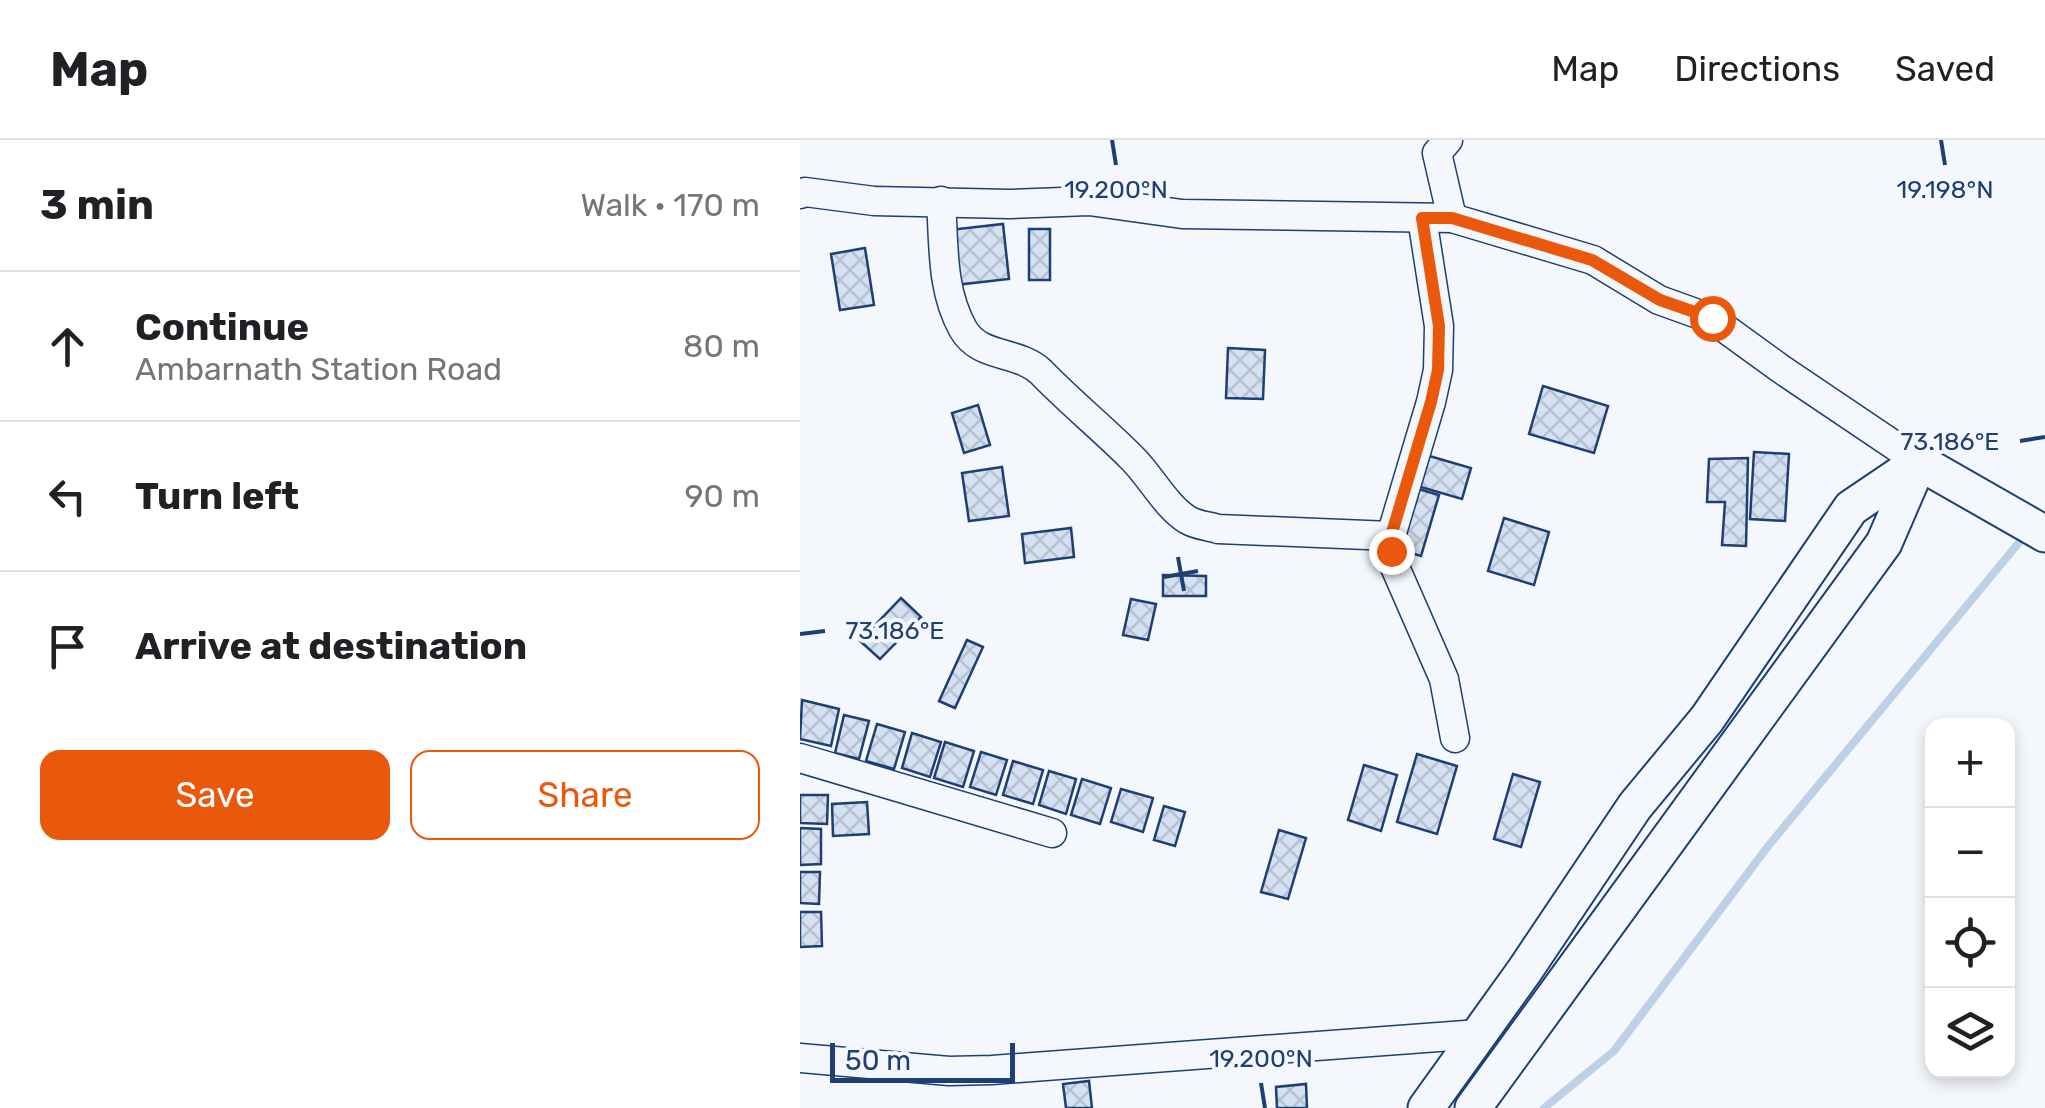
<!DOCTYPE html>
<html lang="en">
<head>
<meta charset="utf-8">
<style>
	:root { --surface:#fff; --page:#f2f2f2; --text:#202124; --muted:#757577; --line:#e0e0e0; --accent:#ea580c }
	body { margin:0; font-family:Rubik,sans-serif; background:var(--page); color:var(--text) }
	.controls { position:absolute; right:30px; bottom:30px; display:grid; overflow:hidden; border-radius:20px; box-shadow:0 5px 15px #0003 }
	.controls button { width:90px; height:90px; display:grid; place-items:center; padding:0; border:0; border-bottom:2px solid var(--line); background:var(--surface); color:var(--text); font:50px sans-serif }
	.scale { position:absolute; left:30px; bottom:25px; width:185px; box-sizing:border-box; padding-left:10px; border:5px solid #1d3f73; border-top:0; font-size:28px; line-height:35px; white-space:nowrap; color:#1d3f73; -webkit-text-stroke:8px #f4f7fb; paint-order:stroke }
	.stop { position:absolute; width:30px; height:30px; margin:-22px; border:8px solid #ea580c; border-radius:50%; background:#fff }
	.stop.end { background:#ea580c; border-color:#fff; box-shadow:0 2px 10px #0008 }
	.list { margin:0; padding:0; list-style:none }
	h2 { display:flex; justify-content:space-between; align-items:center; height:130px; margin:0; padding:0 40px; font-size:42px }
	h2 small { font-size:32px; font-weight:400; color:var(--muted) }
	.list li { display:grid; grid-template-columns:65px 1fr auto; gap:30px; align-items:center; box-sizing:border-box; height:150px; padding:0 40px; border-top:2px solid var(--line) }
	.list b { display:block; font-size:38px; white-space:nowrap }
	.list p { margin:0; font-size:32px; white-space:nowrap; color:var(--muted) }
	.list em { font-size:32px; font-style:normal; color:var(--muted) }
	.actions { display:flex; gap:20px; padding:30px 40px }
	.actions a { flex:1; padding:22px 0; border:2px solid var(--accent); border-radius:20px; text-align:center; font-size:35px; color:var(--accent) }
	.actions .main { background:var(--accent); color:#fff }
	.icon { flex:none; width:55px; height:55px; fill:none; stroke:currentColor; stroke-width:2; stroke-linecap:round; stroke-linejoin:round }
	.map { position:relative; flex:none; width:1245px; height:968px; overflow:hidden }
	header { display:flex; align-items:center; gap:60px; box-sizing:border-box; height:140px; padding:0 50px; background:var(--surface); border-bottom:2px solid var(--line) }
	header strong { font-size:48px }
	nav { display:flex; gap:55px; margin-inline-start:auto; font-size:35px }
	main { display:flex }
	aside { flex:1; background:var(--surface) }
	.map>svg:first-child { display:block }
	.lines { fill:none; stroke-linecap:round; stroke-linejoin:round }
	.stream { stroke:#bed0e5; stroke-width:8 }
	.building { fill:url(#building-cross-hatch); stroke:#1d3f73; stroke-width:2.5 }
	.minor-casing { stroke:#1d3f73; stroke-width:31 }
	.major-casing { stroke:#1d3f73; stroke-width:39 }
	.minor { stroke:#f4f7fb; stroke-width:28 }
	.major { stroke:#f4f7fb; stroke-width:35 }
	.route { stroke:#ea580c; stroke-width:12 }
	.ticks { fill:none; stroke:#1d3f73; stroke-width:4 }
	.ticks-label { font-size:25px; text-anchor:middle; fill:#1d3f73; stroke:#f4f7fb; stroke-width:8; stroke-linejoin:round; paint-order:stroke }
</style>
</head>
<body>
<header>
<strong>Map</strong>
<nav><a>Map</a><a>Directions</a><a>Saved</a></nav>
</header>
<main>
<aside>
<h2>3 min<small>Walk · 170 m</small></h2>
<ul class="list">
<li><svg class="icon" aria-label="ahead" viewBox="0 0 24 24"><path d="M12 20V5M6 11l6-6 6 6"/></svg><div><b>Continue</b><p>Ambarnath Station Road</p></div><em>80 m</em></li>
<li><svg class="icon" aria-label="left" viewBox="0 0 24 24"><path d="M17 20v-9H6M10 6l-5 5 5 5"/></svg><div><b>Turn left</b></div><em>90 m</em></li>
<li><svg class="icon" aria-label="arrive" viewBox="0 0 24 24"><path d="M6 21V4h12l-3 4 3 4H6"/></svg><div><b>Arrive at destination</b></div></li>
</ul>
<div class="actions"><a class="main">Save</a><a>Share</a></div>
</aside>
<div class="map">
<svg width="1245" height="968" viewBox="0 0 1245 968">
	<defs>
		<pattern id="building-cross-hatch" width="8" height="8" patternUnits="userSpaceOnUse" patternTransform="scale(2.5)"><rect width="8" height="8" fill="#d5e0f0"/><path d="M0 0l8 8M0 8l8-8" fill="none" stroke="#b6c1d1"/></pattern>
	</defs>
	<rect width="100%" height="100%" fill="#f4f7fb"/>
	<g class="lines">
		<path class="stream" d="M744,968L814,911L969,705L1226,394"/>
	</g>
	<g class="building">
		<path d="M203,84L209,139L155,145L149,90Z"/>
		<rect x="229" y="89" width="21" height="51"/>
		<path d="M65,108L74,165L40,170L31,114Z"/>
		<path d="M428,208L465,210L463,259L426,258Z"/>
		<path d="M743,246L808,266L794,313L729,294Z"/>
		<path d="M178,265L190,305L164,313L152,273Z"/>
		<path d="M954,312L989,314L985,381L950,379Z"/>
		<path d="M626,315L671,328L662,359L617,346Z"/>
		<path d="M948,318L946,406L922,405L925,362H907L909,319Z"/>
		<path d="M202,327L209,376L169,381L162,333Z"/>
		<path d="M615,348L639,355L621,416L597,409Z"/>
		<path d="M704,378L749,392L734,445L688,431Z"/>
		<path d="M271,388L274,417L225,423L222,394Z"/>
		<path d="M363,435L406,436V456H363Z"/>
		<path d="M101,458L121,477L80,519L60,501Z"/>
		<path d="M331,459L356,464L348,500L323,495Z"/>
		<path d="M167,500L183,507L155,568L139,561Z"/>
		<path d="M2,560L39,569L31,606L0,599Z"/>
		<path d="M44,575L69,581L59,619L35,613Z"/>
		<path d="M77,584L105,592L94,629L66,621Z"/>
		<path d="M112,593L141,602L130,637L102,628Z"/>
		<path d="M145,602L174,611L163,647L134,638Z"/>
		<path d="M181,612L207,620L196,655L170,647Z"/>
		<path d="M617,614L657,626L637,694L597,682Z"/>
		<path d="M213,621L243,630L233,664L203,655Z"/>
		<path d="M564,625L597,635L581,691L548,680Z"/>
		<path d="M249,631L276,639L266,674L239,665Z"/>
		<path d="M713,634L740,642L721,707L694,699Z"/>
		<path d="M282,639L311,648L300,684L271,675Z"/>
		<path d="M321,649L353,658L343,692L311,682Z"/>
		<path d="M0,655H28L27,684L0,683Z"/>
		<path d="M67,662L69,694L33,696L32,664Z"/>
		<path d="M364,666L385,672L375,706L354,700Z"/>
		<path d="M0,688L21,689V724L0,725Z"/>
		<path d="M479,690L506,698L488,759L461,752Z"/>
		<path d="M0,732H20L19,764L0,763Z"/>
		<path d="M0,772H21L22,806L0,807Z"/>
		<path d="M289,941L292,968H266L263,944Z"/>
		<path d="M506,944L507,968H477L476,947Z"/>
	</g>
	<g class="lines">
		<g class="minor-casing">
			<g id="minor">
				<path d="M648,0L637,13L652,78"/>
				<path d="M0,54L5,52L74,61L209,64L289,61L382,74L652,78L793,120L859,160L912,179L981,229L1119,322"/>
				<path d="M141,61C144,105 141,150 163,189C180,219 218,210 241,232C270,262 302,288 331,317C350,335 366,367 388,380C396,385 408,386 418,389L591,396"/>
				<path d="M622,78L639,186L638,230L631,262L591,396V411L595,427L644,539L655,598"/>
				<path d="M0,618L252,693"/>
				<path d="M0,918L149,931L192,930L679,894"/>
			</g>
		</g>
		<g class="major-casing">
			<g id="major">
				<path d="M1119,322L1245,394"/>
				<path d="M626,968L725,830L835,666L907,579L1051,368L1119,322"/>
				<path d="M673,968L1084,403L1119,322"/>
			</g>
		</g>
		<use href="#minor" class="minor"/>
		<use href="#major" class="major"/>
	</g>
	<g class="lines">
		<path class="route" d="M591,411V396L631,262L638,230L639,186L622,78H652L792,120L860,160L912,178"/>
	</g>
	<path class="ticks" d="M312,0L316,25M1141,0L1145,25M1220,301L1245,297M378,417L384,451M364,437L398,431M0,494L25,491M461,943L465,968"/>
	<g class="ticks-label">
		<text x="316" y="58">19.200°N</text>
		<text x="1145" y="58">19.198°N</text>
		<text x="1150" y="310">73.186°E</text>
		<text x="95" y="499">73.186°E</text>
		<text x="461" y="927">19.200°N</text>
	</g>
</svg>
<div class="controls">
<button>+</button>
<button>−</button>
<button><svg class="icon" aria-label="locate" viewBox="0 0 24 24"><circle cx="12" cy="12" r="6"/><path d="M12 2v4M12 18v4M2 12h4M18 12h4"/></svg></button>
<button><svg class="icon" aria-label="layers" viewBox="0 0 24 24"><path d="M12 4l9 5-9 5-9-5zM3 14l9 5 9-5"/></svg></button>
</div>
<div class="scale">50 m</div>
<div class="stop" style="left:912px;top:178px"></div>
<div class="stop end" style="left:591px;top:411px"></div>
</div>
</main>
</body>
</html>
